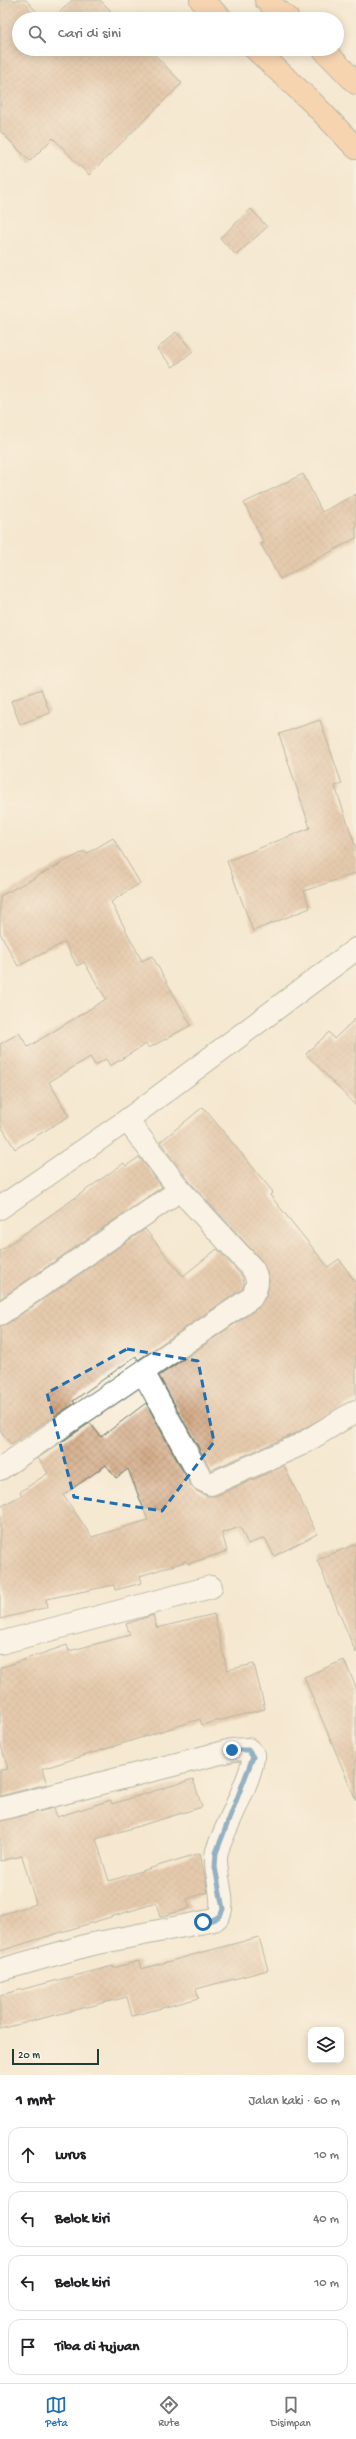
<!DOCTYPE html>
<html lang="id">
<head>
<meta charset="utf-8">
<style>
	:root { --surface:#fff; --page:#f2f2f2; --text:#202124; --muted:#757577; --line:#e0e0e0; --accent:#1f6fb2 }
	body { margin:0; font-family:"Gochi Hand",sans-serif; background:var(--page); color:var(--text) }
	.controls { position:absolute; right:12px; bottom:12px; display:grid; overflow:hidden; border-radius:8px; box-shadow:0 2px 10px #0003 }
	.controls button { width:36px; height:36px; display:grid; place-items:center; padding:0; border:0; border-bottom:1px solid var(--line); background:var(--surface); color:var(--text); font:20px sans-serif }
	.scale { position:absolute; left:12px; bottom:10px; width:87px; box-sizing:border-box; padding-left:4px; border:2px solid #1f3d34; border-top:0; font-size:11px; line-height:14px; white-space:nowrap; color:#1f3d34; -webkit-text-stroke:3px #fbf7ec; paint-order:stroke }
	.stop { position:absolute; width:12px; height:12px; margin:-9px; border:3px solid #1f6fb2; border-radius:50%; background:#fff }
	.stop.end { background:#1f6fb2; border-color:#fff; box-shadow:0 1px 4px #0008 }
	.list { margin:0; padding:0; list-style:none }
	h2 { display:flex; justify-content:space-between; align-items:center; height:52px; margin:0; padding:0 16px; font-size:17px }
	h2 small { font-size:13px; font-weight:400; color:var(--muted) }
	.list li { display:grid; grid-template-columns:26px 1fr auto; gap:12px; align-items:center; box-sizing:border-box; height:56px; margin:0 8px 8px; padding:0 8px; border:1px solid var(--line); border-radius:12px }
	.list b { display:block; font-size:15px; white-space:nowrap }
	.list em { font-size:13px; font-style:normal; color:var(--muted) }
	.icon { flex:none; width:22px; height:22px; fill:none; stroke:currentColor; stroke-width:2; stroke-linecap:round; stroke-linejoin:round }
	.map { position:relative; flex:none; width:356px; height:2075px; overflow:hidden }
	.search { position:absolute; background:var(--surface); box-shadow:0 2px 10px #0003; left:12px; right:12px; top:12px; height:44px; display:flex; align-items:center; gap:10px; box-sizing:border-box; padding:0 14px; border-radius:22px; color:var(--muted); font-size:15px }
	.sheet { height:308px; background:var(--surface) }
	nav { display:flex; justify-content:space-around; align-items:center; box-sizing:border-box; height:56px; border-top:1px solid var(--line); background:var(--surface); font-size:11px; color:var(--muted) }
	nav a { display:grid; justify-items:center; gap:2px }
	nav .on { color:var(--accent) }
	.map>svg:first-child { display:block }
	.building { fill:url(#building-cross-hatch); fill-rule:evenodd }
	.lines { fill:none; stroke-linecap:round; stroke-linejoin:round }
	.minor-casing { stroke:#6a796b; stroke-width:24 }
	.tertiary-casing { stroke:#6a796b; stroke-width:24 }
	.trunk-casing { stroke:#6a796b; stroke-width:24 }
	.minor { stroke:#fff; stroke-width:22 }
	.tertiary { stroke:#fff; stroke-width:22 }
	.trunk { stroke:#f8bd89; stroke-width:22 }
	.route { stroke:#1f6fb2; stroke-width:5 }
	.marked { fill:none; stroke:#1f6fb2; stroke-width:3; stroke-dasharray:8 5; stroke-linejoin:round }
</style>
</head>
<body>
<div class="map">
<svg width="356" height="2075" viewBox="0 0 356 2075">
	<defs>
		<pattern id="building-cross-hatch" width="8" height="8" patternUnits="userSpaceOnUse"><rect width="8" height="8" fill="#d1a682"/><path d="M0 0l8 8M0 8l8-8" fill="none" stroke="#a9886b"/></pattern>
	</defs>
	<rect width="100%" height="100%" fill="#fbf7ec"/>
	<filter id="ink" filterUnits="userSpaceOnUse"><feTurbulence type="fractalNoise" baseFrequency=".025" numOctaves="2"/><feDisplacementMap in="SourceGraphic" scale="8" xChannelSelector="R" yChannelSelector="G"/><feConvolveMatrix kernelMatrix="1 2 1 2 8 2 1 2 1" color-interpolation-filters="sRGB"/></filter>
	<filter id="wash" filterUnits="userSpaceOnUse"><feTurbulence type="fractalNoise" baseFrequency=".012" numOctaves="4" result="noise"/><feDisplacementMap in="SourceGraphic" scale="16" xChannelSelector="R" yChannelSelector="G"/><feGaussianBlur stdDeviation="0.9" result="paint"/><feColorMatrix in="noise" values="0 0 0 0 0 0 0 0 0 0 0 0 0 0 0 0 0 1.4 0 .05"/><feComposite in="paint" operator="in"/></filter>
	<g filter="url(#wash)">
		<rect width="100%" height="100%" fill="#f5e8d0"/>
		<g id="blocks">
			<g class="building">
				<path d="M0,0H26L43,19H19V49H149L182,83L89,175L53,138L30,161L0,131Z"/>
				<path d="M72,0H100L119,19H53Z"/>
				<path d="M251,209L267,227L236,255L220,238Z"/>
				<path d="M176,332L193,351L173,367L157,349Z"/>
				<path d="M303,474L322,512L356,494V538L280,579L261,544L264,543L244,503Z"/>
				<path d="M41,689L50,713L20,724L11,701Z"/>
				<path d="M320,720L342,784L335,786L356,848V873L304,891L310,908L253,931L227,861L310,828L279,734Z"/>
				<path d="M113,838L140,883L111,902L142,961L152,956L191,1025L149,1048L146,1044L110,1066L106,1059L95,1065L90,1057L49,1082L69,1116L15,1149L0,1124V1044L19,1033L28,1047L106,999L84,962L77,966L65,942L18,966L0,933V896L85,851L86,854Z"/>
				<path d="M356,1018V1106L306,1054L329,1032L334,1039Z"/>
				<path d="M203,1107L273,1192L270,1195L328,1267L339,1259L356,1283V1399L296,1433L211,1470L159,1376L258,1308L267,1295L269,1280L262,1261L190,1182L160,1142Z"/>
				<path d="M139,1157L162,1187L0,1299V1251L124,1163L126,1166Z"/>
				<path d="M145,1229L183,1276L217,1249L242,1276L244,1283L242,1289L138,1360L136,1356L73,1401L75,1403L11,1444L0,1430V1326L7,1324Z"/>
				<path d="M146,1403L191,1486L197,1491L206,1496H216L284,1466L317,1534L274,1556L265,1538L248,1544L240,1527L222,1533L227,1551L188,1564L187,1561L140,1576L142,1583L115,1590L114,1585L46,1599L48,1607L0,1619V1507L22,1495L20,1492L48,1473L38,1458L90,1423L101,1437ZM106,1465L116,1478L128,1469L148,1520L92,1537L63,1495Z"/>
				<path d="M356,1544V1653L317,1560Z"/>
				<path d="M214,1614L227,1670L254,1664L265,1709L202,1725L200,1719L42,1769L47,1784L0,1796V1770L8,1769L0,1742V1668L67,1645L69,1651L130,1635L126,1624L153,1615L157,1628Z"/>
				<path d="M344,1660L356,1687V1800L304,1677Z"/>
				<path d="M193,1779L202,1807L96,1839L109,1881L200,1853L208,1892L187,1899L190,1908L160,1917L156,1903L0,1951V1915L36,1904L22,1856L0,1861V1821L54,1808L57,1817L111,1800L112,1804Z"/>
				<path d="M259,1937L268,1970L196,1989L199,1998L132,2016L127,1997L0,2029V1995L113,1966V1968L139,1961L141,1969Z"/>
			</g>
		</g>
	</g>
	<g filter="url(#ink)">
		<use href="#blocks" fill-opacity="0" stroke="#6a796b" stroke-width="1"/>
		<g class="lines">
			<g class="minor-casing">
				<g id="minor">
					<path d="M0,1314L180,1190"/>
					<path d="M143,1372L202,1480L211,1484L302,1444L356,1411"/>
					<path d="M0,1469L251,1298C258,1287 259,1281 253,1269L180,1190L127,1120"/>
					<path d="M0,1643L211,1587"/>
					<path d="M0,1809L232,1750L248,1749L253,1754C256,1770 223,1831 217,1851C211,1871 232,1909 214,1920L88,1945L0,1970"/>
				</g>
			</g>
			<g class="tertiary-casing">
				<path id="tertiary" d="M0,1208L127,1120L356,949"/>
			</g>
			<g class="trunk-casing">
				<g id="trunk">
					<path d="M201,0L222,19"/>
					<path d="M266,0L288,19"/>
					<path d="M255,49L313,103L356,148"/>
					<path d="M323,49L356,83"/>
				</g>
			</g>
			<use href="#minor" class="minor"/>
			<use href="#tertiary" class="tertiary"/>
			<use href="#trunk" class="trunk"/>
		</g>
	</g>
	<g class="lines" filter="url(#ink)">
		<path class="route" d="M203,1922C213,1920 220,1919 223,1909L215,1867L216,1853L253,1757L248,1750H232"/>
	</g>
	<path d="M0 0H356V2075H0ZM127,1349L198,1361L214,1442L162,1511L74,1497L47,1393Z" fill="#f5e8d0" fill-opacity=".55" fill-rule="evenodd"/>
	<path class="marked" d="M127,1349L198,1361L214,1442L162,1511L74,1497L47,1393Z"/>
</svg>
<div class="controls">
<button><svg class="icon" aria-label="layers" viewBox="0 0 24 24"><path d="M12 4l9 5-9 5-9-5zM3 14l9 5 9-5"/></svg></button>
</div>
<div class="scale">20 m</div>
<div class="stop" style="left:203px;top:1922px"></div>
<div class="stop end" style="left:232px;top:1750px"></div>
<div class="search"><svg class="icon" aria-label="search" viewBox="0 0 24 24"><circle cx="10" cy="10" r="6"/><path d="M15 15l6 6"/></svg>Cari di sini</div>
</div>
<section class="sheet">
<h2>1 mnt<small>Jalan kaki · 60 m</small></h2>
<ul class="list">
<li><svg class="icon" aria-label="ahead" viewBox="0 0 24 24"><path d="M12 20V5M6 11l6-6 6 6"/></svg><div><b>Lurus</b></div><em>10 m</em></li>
<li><svg class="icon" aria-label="left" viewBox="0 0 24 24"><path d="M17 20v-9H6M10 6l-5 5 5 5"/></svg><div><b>Belok kiri</b></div><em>40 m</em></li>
<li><svg class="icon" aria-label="left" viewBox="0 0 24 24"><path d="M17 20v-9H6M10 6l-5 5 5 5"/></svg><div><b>Belok kiri</b></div><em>10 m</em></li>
<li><svg class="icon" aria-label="arrive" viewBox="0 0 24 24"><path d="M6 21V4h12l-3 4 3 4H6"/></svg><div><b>Tiba di tujuan</b></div></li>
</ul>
</section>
<nav>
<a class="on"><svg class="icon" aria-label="map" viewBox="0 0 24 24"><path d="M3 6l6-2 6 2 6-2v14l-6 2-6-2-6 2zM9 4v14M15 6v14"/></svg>Peta</a>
<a><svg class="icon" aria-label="directions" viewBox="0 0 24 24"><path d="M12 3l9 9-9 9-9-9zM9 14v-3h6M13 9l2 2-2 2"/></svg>Rute</a>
<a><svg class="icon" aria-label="saved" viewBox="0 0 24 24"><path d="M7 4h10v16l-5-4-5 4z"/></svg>Disimpan</a>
</nav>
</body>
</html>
